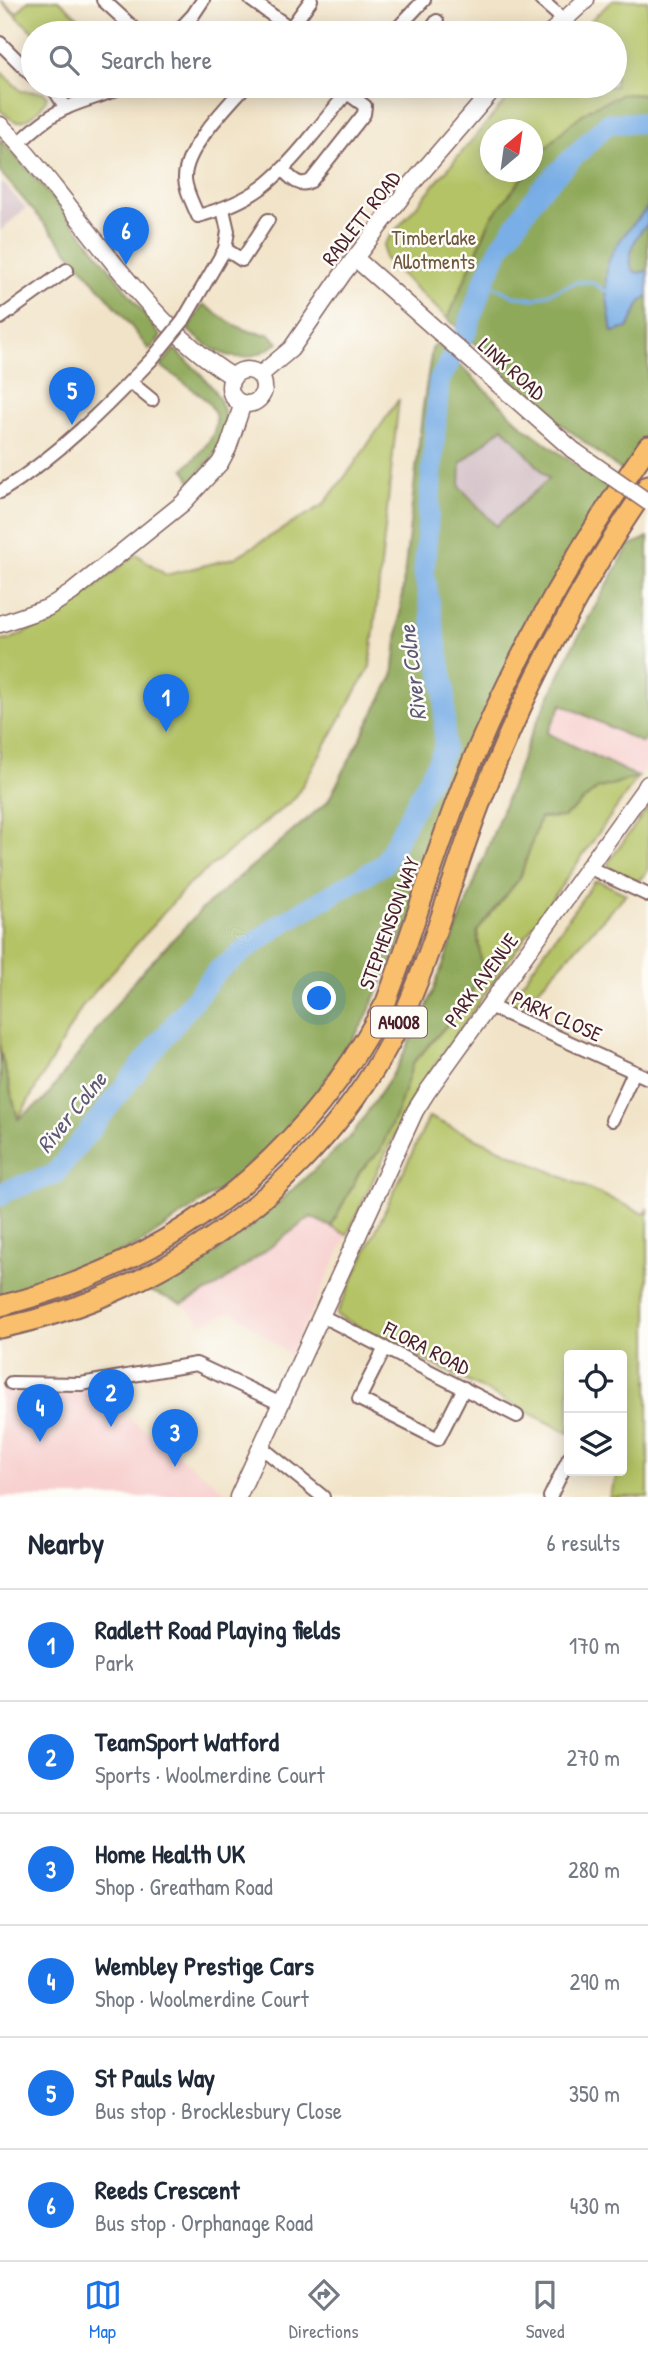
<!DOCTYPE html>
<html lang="en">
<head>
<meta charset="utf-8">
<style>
	:root { --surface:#fff; --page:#f2f2f3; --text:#1f2937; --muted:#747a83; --line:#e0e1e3; --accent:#1a73e8 }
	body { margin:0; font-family:"Patrick Hand",sans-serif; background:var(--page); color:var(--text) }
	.controls { position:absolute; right:21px; bottom:21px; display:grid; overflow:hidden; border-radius:7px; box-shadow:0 4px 18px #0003 }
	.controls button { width:63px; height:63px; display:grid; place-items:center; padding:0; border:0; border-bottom:2px solid var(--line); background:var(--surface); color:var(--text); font:35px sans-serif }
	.compass { position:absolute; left:480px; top:119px; width:63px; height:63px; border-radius:50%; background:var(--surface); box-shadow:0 4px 18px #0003; rotate:29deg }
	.you { position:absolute; left:320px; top:999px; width:24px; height:24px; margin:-18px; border:5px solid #fff; border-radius:50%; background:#1a73e8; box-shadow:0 0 0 10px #1a73e833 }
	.badge { display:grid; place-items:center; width:46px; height:46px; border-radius:50%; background:var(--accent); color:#fff; font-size:23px; font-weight:700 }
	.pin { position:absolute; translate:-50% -58px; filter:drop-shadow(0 2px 4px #0008) }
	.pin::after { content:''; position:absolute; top:37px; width:24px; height:21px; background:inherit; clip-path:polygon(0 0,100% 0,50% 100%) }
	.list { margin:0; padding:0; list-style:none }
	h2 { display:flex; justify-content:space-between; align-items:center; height:91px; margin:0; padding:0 28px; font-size:30px }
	h2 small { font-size:23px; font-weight:400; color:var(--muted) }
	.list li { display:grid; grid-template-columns:46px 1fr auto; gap:21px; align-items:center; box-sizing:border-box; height:112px; padding:0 28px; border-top:2px solid var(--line) }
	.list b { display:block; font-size:26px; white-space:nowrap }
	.list p { margin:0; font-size:23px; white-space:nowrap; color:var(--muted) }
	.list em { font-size:23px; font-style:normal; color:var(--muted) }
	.icon { flex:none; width:38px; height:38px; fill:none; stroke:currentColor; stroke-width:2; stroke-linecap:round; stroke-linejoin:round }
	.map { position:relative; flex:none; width:648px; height:1497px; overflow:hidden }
	.search { position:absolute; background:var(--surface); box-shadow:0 4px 18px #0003; left:21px; right:21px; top:21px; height:77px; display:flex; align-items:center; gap:18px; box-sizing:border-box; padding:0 24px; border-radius:38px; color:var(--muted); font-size:26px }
	.sheet { height:763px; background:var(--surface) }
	nav { display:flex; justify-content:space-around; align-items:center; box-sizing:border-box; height:98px; border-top:2px solid var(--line); background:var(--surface); font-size:19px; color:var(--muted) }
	nav a { display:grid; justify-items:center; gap:4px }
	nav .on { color:var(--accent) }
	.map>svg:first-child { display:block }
	.built { fill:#f7d0cf }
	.industrial { fill:#d2bec5 }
	.green { fill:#b4c365; stroke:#7f7148; stroke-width:2 }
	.forest { fill:#8fa95a; stroke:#6c6442; stroke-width:2; fill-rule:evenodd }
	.water { fill:#79aee6; stroke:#626688; stroke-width:2 }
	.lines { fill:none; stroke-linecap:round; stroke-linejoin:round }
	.stream { stroke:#79aee6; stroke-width:3.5 }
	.river { stroke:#79aee6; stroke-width:21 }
	.minor-casing { stroke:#846462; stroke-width:16 }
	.tertiary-casing { stroke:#846462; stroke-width:19 }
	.primary-casing { stroke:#846462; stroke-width:23 }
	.minor { stroke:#fff; stroke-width:12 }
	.tertiary { stroke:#fff; stroke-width:16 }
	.primary { stroke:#f9bf6d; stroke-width:19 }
	.minor-bridge-casing { stroke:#846462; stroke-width:16; stroke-linecap:butt }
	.tertiary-bridge-casing { stroke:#846462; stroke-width:19; stroke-linecap:butt }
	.minor-bridge { stroke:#fff; stroke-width:12 }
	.tertiary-bridge { stroke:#fff; stroke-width:16 }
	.labels { text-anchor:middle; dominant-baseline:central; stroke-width:5; stroke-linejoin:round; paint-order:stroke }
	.shield { fill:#fdfcf7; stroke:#806168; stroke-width:2 }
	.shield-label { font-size:19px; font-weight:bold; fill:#4a1f2b }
	.street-label { font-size:21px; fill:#4a1f2b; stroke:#fdfcf7 }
	.park-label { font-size:21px; fill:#6f583f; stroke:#fdfcf7 }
	.water-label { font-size:23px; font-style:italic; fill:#5d5876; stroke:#fdfcf7 }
</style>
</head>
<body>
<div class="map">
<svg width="648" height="1497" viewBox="0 0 648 1497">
	<rect width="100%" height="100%" fill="#fdfcf7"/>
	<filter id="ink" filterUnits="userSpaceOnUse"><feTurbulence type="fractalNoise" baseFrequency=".0143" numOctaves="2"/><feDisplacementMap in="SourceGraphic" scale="14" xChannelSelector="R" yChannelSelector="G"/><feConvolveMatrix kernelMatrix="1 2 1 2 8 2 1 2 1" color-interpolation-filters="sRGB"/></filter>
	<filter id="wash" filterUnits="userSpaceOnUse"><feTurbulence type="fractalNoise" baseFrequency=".00686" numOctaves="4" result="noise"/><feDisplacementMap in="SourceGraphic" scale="28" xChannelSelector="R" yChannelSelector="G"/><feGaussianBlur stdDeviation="1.57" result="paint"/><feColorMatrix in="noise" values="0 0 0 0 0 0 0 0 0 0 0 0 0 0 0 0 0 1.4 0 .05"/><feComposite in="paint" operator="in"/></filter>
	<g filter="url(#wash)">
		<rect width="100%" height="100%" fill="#f1e3c7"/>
		<g class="built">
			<path d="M562,703L648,746V764L638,777L547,734Z"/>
			<path d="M311,1217L347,1235L290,1356L233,1311L202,1323L182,1304L215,1288Z"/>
			<path d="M0,1388L91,1389L229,1494L227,1497H0Z"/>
		</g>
		<g class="industrial">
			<path d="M0,180L26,208L0,231Z"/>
			<path d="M503,427L549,479L496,527L460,487L461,463Z"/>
		</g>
		<g class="green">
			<path d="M0,0L17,13L29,0H59L92,30L90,33H34Z"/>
			<path d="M613,0H648V95L622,94L549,145L533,165L532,130H490V172H527L491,218L448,319L384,258V244L518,86H615V33H577Z"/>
			<path d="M0,71L21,91L43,92L47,96C44,107 28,124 15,121C9,119 5,114 0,110Z"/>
			<path d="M399,399L370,667L295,798L188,885L83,1005L18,1119L0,1050V641L9,640L60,616L136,554L166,575L234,558L323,505L353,466Z"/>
			<path d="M638,777L413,1096L347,1235L331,1227L360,1171L380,1151L399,1107L413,1063L467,1003L482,969L477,931L520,878L540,818L564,817L597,789Z"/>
			<path d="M648,807V871L638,881L609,868L608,863Z"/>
			<path d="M599,881L626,894L518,1011L509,1007L508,1003L594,882Z"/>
			<path d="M429,1117L645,1214L648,1209V1497H609L619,1471H622V1355H569V1433L336,1315Z"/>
		</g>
		<g class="forest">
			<path d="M622,94L648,95V207L622,239L609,260L606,291L612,332L628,328L640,303L648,295V435L622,471L538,406L498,367L511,354L497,345L486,354L448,319L491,218L527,172H532C533,156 573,120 587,111C597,104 611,100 622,94Z"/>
			<path d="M0,139C58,201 111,268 161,337L149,350L117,308L0,172Z"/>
			<path d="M648,224V271L638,273L632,270C627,254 635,234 648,224Z"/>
			<path d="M203,304C224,318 243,335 270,334L278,343C242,369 219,357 188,330Z"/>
			<path d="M437,343L524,427L608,489L598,506L364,1022L298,1121L228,1184L140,1244L69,1275L0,1296V1050L18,1119L44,1100L137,977L202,909L328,801L393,676L423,407L432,349ZM503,427L549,479L496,526L460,487L461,463Z"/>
			<path d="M174,349C201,374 242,406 219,448C212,460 200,471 191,482L184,469C243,414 212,404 161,366Z"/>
			<path d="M648,537V736L642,743L562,704L547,733L638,777L597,789L564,817L540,818L520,878L477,931L482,969L466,1003L413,1063L399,1107L380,1151L360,1171L331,1227L311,1217L215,1288L182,1304L150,1291L216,1253L256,1223L352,1135L396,1069L426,1009L530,737L574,644L629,546Z"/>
		</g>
		<path class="water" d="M648,207V224C635,234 627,254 632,270L638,273L648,271V295L640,303L628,328L612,332C609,309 602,283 609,260C616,241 635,223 648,207Z"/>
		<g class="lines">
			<path class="stream" d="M484,281L513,296L535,299L577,282H591L606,291"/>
			<path class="river" d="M0,1196L8,1190L54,1175L216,972L279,925L384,864L444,750L445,693L424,572L439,381L466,332L484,281L500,248L539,191L608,123H648"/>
		</g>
	</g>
	<g filter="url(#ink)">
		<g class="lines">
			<g class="minor-casing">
				<g id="minor">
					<path d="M103,0L139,33"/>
					<path d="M251,0L290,28"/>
					<path d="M541,0L564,20"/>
					<path d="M176,33L193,15L203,0"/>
					<path d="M287,33L311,0"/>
					<path d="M393,33L424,0"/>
					<path d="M428,33L437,21"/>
					<path d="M0,43L33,76"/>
					<path d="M52,86L66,108"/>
					<path d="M245,86C226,108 184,149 185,179C186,192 193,204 198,216C254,201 275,181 311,137C325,120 339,103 352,86"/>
					<path d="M18,144C33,130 48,116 66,108C85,99 105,96 122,86"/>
					<path d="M283,170C291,178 299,188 311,181L364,114L365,106L347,93"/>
					<path d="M225,249L242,260L268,220"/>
					<path d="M0,318L67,270"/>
					<path d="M183,321L225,249L228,231L223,209"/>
					<path d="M130,382L152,400"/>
					<path d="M0,492C58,456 105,408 152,359"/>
					<path d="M588,867L648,895"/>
					<path d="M489,1006L648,1078"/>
					<path d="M612,1120L634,1072"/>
					<path d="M320,1315L517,1416"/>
					<path d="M385,1348L359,1399L438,1439L464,1388"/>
					<path d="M11,1383L81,1384L196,1364L281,1404"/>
					<path d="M261,1447L323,1497"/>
					<path d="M550,1497L569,1458"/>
				</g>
			</g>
			<g class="tertiary-casing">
				<g id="tertiary">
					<path d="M550,33L586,0"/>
					<path d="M0,125C20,143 36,165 53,186C107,253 159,331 233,377"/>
					<path d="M355,258L573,450"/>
					<circle cx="247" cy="387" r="17"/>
					<path d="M260,375L291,349L342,275L410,186L496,86"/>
					<path d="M0,624L47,608L71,593L183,503L220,463L228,448L243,403"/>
					<path d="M238,1497L415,1111L427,1092L648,784"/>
				</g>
			</g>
			<g class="primary-casing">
				<g id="primary">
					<path d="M0,1306C172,1263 304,1160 386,1002C413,931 434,857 462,786C510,666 574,552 648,446"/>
					<path d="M0,1328C172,1293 332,1173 405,1012C436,942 455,867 483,796C526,686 582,582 648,485"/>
				</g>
			</g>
			<use href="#minor" class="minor"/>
			<use href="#tertiary" class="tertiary"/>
			<use href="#primary" class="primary"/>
			<g class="minor-bridge-casing">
				<path id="minor-bridge" d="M152,359L183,321"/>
			</g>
			<g class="tertiary-bridge-casing">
				<path id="tertiary-bridge" d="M573,450L648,502"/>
			</g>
			<use href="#minor-bridge" class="minor-bridge"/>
			<use href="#tertiary-bridge" class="tertiary-bridge"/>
		</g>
	</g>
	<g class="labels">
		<rect class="shield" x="371" y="1006.5" width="56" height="31" rx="5"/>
		<g class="shield-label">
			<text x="399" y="1022">A4008</text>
		</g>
		<g class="street-label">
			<text transform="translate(361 218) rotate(-52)">RADLETT ROAD</text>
			<text transform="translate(512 369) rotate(42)">LINK ROAD</text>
			<text transform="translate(389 923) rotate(-70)">STEPHENSON WAY</text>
			<text transform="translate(481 980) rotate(-54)">PARK AVENUE</text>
			<text transform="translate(557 1016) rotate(24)">PARK CLOSE</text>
			<text transform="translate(427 1348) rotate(27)">FLORA ROAD</text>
		</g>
		<g class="park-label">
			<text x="434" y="237">Timberlake<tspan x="434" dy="24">Allotments</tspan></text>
		</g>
		<g class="water-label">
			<text transform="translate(412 673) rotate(-97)">River Colne</text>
			<text transform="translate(71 1112) rotate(-51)">River Colne</text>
		</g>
	</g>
</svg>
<div class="controls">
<button><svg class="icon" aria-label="locate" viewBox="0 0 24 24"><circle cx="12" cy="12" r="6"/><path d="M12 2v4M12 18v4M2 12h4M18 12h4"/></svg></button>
<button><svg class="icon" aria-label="layers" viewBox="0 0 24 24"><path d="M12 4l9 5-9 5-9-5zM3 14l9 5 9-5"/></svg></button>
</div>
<svg class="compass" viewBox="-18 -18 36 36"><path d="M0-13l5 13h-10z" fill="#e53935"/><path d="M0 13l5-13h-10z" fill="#747a83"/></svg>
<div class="you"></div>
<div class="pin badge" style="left:166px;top:732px">1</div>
<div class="pin badge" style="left:111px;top:1427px">2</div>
<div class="pin badge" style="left:175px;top:1467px">3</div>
<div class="pin badge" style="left:40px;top:1442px">4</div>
<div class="pin badge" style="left:72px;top:425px">5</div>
<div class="pin badge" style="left:126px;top:265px">6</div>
<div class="search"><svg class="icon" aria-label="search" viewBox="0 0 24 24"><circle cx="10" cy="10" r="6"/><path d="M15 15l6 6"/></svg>Search here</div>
</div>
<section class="sheet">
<h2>Nearby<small>6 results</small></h2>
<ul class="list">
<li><span class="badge">1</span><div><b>Radlett Road Playing fields</b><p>Park</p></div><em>170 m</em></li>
<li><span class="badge">2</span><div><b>TeamSport Watford</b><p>Sports · Woolmerdine Court</p></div><em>270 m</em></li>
<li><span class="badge">3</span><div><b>Home Health UK</b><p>Shop · Greatham Road</p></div><em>280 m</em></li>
<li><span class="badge">4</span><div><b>Wembley Prestige Cars</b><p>Shop · Woolmerdine Court</p></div><em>290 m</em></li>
<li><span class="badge">5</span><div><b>St Pauls Way</b><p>Bus stop · Brocklesbury Close</p></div><em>350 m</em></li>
<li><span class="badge">6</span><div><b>Reeds Crescent</b><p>Bus stop · Orphanage Road</p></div><em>430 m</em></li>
</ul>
</section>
<nav>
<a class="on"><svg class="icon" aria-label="map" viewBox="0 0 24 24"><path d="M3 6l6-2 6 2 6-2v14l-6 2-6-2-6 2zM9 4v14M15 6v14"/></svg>Map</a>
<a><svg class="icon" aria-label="directions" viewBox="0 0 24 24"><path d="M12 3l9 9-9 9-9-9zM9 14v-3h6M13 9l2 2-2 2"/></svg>Directions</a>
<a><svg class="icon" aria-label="saved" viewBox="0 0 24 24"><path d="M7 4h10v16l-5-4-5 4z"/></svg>Saved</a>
</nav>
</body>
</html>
